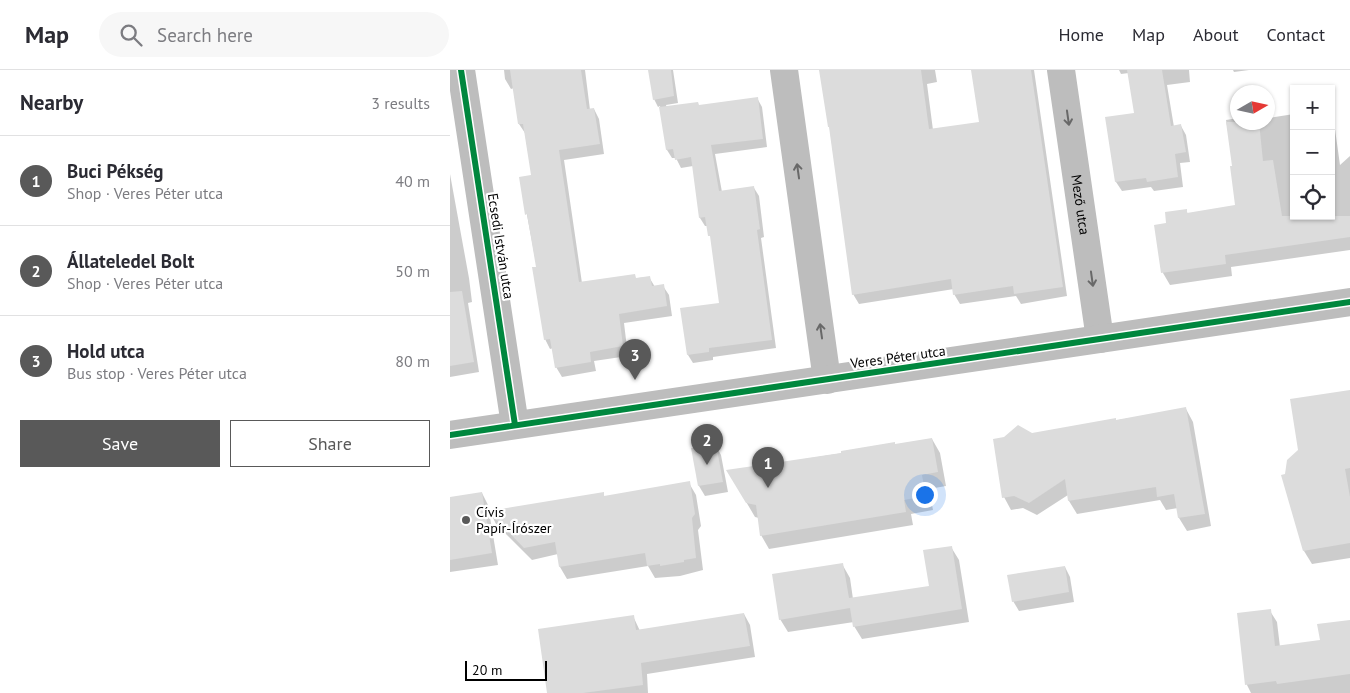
<!DOCTYPE html>
<html lang="en">
<head>
<meta charset="utf-8">
<style>
	:root { --surface:#fff; --page:#f7f7f7; --text:#2b2b33; --muted:#7c7c81; --line:#e1e1e2; --accent:#595959 }
	body { margin:0; font-family:"PT Sans",sans-serif; background:var(--page); color:var(--text) }
	.controls { position:absolute; right:15px; top:15px; display:grid; overflow:hidden; border-radius:0px; box-shadow:0 1px 4px #0004 }
	.controls button { width:45px; height:45px; display:grid; place-items:center; padding:0; border:0; border-bottom:1px solid var(--line); background:var(--surface); color:var(--text); font:25px sans-serif }
	.compass { position:absolute; left:780px; top:15px; width:45px; height:45px; border-radius:50%; background:var(--surface); box-shadow:0 1px 4px #0004; rotate:81deg }
	.scale { position:absolute; left:15px; bottom:12px; width:82px; box-sizing:border-box; padding-left:5px; border:2px solid #000; border-top:0; font-size:14px; line-height:18px; white-space:nowrap; color:#000; -webkit-text-stroke:4px #fff; paint-order:stroke }
	.you { position:absolute; left:474px; top:424px; width:18px; height:18px; margin:-12px; border:4px solid #fff; border-radius:50%; background:#1a73e8; box-shadow:0 0 0 8px #1a73e833 }
	.badge { display:grid; place-items:center; width:32px; height:32px; border-radius:50%; background:var(--accent); color:#fff; font-size:16px; font-weight:700 }
	.pin { position:absolute; translate:-50% -41px; filter:drop-shadow(0 1px 2px #0008) }
	.pin::after { content:''; position:absolute; top:26px; width:18px; height:15px; background:inherit; clip-path:polygon(0 0,100% 0,50% 100%) }
	.list { margin:0; padding:0; list-style:none }
	h2 { display:flex; justify-content:space-between; align-items:center; height:65px; margin:0; padding:0 20px; font-size:21px }
	h2 small { font-size:16px; font-weight:400; color:var(--muted) }
	.list li { display:grid; grid-template-columns:32px 1fr auto; gap:15px; align-items:center; box-sizing:border-box; height:90px; padding:0 20px; border-top:1px solid var(--line) }
	.list b { display:block; font-size:19px; white-space:nowrap }
	.list p { margin:0; font-size:16px; white-space:nowrap; color:var(--muted) }
	.list em { font-size:16px; font-style:normal; color:var(--muted) }
	.actions { display:flex; gap:10px; padding:15px 20px }
	.actions a { flex:1; padding:11px 0; border:1px solid var(--accent); border-radius:0px; text-align:center; font-size:18px; color:var(--accent) }
	.actions .main { background:var(--accent); color:#fff }
	.icon { flex:none; width:28px; height:28px; fill:none; stroke:currentColor; stroke-width:2; stroke-linecap:round; stroke-linejoin:round }
	.map { position:relative; flex:none; width:900px; height:623px; overflow:hidden }
	header { display:flex; align-items:center; gap:30px; box-sizing:border-box; height:70px; padding:0 25px; background:var(--surface); border-bottom:1px solid var(--line) }
	header strong { font-size:24px }
	nav { display:flex; gap:28px; margin-inline-start:auto; font-size:18px }
	.search { width:350px; height:45px; background:var(--page); display:flex; align-items:center; gap:12px; box-sizing:border-box; padding:0 18px; border-radius:28px; color:var(--muted); font-size:19px }
	main { display:flex }
	aside { flex:1; background:var(--surface) }
	.map>svg:first-child { display:block }
	.shadow { fill:#0003 }
	.building { fill:#dcdcdc }
	.lines { fill:none; stroke-linecap:round; stroke-linejoin:round }
	.minor { stroke:#bdbdbd; stroke-width:28 }
	.cycleway-casing { stroke:#fff; stroke-width:9 }
	.cycleway { stroke:#00873e; stroke-width:6 }
	.oneway { stroke:#686868 }
	.poi-dot { fill:#595959; stroke:#fff; stroke-width:2 }
	.labels { text-anchor:middle; dominant-baseline:central; stroke-width:4.5; stroke-linejoin:round; paint-order:stroke }
	.street-label { font-size:14px; fill:#000; stroke:#fff }
	.poi-label { font-size:14px; fill:#000; stroke:#fff; text-anchor:start }
</style>
</head>
<body>
<header>
<strong>Map</strong>
<div class="search"><svg class="icon" aria-label="search" viewBox="0 0 24 24"><circle cx="10" cy="10" r="6"/><path d="M15 15l6 6"/></svg>Search here</div>
<nav><a>Home</a><a>Map</a><a>About</a><a>Contact</a></nav>
</header>
<main>
<aside>
<h2>Nearby<small>3 results</small></h2>
<ul class="list">
<li><span class="badge">1</span><div><b>Buci Pékség</b><p>Shop · Veres Péter utca</p></div><em>40 m</em></li>
<li><span class="badge">2</span><div><b>Állateledel Bolt</b><p>Shop · Veres Péter utca</p></div><em>50 m</em></li>
<li><span class="badge">3</span><div><b>Hold utca</b><p>Bus stop · Veres Péter utca</p></div><em>80 m</em></li>
</ul>
<div class="actions"><a class="main">Save</a><a>Share</a></div>
</aside>
<div class="map">
<svg width="900" height="623" viewBox="0 0 900 623">
	<rect width="100%" height="100%" fill="#fff"/>
	<g class="shadow">
		<path d="M54,0H135L140,40L144,39L149,49L154,84L114,90L132,213L199,207L205,217L213,216L219,225L222,246L174,253L178,286L144,291L146,301L112,307L106,297L103,278L100,279L95,269L87,198L70,108L82,106L75,63L69,54L64,18L61,19L55,9Z"/>
		<path d="M199,0H223L228,33L216,35L217,38L249,36L307,28L312,37L317,77L265,84L272,122L304,118L309,126L314,167L311,168L326,278L263,287V290L243,293L238,285L231,239L270,234L262,170L258,156H255L250,148L243,96L231,98L226,88H222L217,80L210,36L208,37L204,29Z"/>
		<path d="M370,0H485L487,12L477,14L483,60L530,53L522,0H584L617,226L571,234L566,226L510,234L504,224V219L409,234L403,224L380,60Z"/>
		<path d="M669,0H739L740,12L717,15L724,57L731,56L736,65L740,92L730,93L733,117L704,121L701,117L672,121L666,112L657,48L686,44L679,3L671,4Z"/>
		<path d="M783,0H799L784,2Z"/>
		<path d="M844,44V146H881V47L884,52L890,95L900,86V180L781,197L782,206L720,215L713,203L717,154L736,140L738,144L787,136L784,97L776,50L788,48V52H818V48Z"/>
		<path d="M0,104L19,208L22,232L18,233L29,302L0,307Z"/>
		<path d="M900,323V488L862,494L854,481L836,405L850,380Z"/>
		<path d="M736,339L743,352L761,456L737,461L729,448L728,438L716,440L710,430L627,444L619,431L618,425L587,445L573,438L561,440L554,427L582,364Z"/>
		<path d="M482,369L490,383L496,416L479,419L483,440L461,444L463,455L319,479L311,465L309,448L305,447L278,401Z"/>
		<path d="M266,376L271,385L278,422L255,426L249,416L243,379Z"/>
		<path d="M239,413L246,425L251,456L248,460L253,500L230,506L205,508L198,496L117,509L110,497L108,484L82,490L46,454L40,442L153,424L155,427Z"/>
		<path d="M32,423L38,435L48,495L0,502V428Z"/>
		<path d="M501,477L509,490L519,552L412,569L404,556V552L338,562L330,549L392,494L400,508L403,529L480,517Z"/>
		<path d="M615,497L620,507L624,532L569,541L563,531Z"/>
		<path d="M820,541L827,552L830,577L871,571L900,551V623H801L797,615L788,544Z"/>
		<path d="M294,544L300,555L305,587L197,604L198,623H98L183,546L190,561Z"/>
	</g>
	<g class="building">
		<path d="M60,0H131L137,39L144,38L150,74L109,80L129,212L185,204L186,208L200,206L202,216L214,214L217,236L169,244L173,276L140,282L141,292L105,298L100,269L94,270L82,197H86L77,144L75,145L69,107L81,105L73,54H68Z"/>
		<path d="M198,0H221L224,26L203,30Z"/>
		<path d="M369,0H471L479,59L529,52L521,0H581L613,217L564,224L563,216L503,225L501,209L402,225L379,57H378Z"/>
		<path d="M677,0H712L721,56L731,54L736,82L725,84L728,107L697,112L696,108L665,112L655,47L684,43Z"/>
		<path d="M308,27L313,69L261,75L269,121L304,116L310,159L307,160L322,270L259,278V282L237,285L230,238L269,233L260,166H258L255,147L249,148L241,87L225,90L223,79L216,80L209,37L248,32L249,35Z"/>
		<path d="M776,52H809L813,91L823,90L832,146H900V167L775,185L776,194L711,203L704,155L716,153L715,142L737,139V143L785,135L780,96H782Z"/>
		<path d="M12,221L24,292L0,296V222Z"/>
		<path d="M900,320V398L895,399L900,427V473L853,481L831,405L835,404L837,390L848,380L840,329Z"/>
		<path d="M736,337L755,444L728,448L724,424L707,427L706,417L618,431L615,409L579,433L564,426L552,428L543,369L554,367L568,355L582,363L666,348V350Z"/>
		<path d="M482,368L488,402L472,405L476,426L454,430L456,442L310,466L306,435L296,433L276,400L391,383V381L445,372V374Z"/>
		<path d="M266,374L273,412L248,416L241,378Z"/>
		<path d="M240,411L245,444L242,448L246,488L234,490V492L210,496V494L197,496L195,483L109,497L105,472L74,478L38,441L154,422V426Z"/>
		<path d="M32,422L42,483L0,490V427Z"/>
		<path d="M502,476L512,539L403,557L400,538L329,550L322,504L393,493L399,528L479,516L473,480Z"/>
		<path d="M615,496L619,522L562,532L557,505Z"/>
		<path d="M821,539L825,576L870,570L867,554L900,550V604L827,614L826,611L795,615L787,543Z"/>
		<path d="M294,543L300,576L191,593L193,615L133,623H97L88,559L184,545L186,560Z"/>
	</g>
	<g class="lines">
		<g class="minor">
			<path d="M11,0L65,355"/>
			<path d="M334,0L377,310"/>
			<path id="s1" d="M611,0L650,269"/>
			<path d="M0,365L900,232"/>
		</g>
		<g class="cycleway-casing">
			<g id="cycleway">
				<path d="M11,0L65,355"/>
				<path d="M0,365L900,232"/>
			</g>
		</g>
		<use href="#cycleway" class="cycleway"/>
	</g>
	<defs><path id="oneway-shaft" d="M-6 0H5M1.5-3L5.5 0L1.5 3" fill="none" stroke-width="1.6" stroke-linecap="round" stroke-linejoin="round" transform="scale(1.25)"/></defs>
	<g class="oneway">
		<use href="#oneway-shaft" transform="translate(618 48) rotate(82)"/>
		<use href="#oneway-shaft" transform="translate(348 101) rotate(-98)"/>
		<use href="#oneway-shaft" transform="translate(642 209) rotate(82)"/>
		<use href="#oneway-shaft" transform="translate(371 261) rotate(-98)"/>
	</g>
	<circle class="poi-dot" cx="16" cy="450" r="5"/>
	<g class="labels">
		<g class="street-label">
			<text stroke="none"><textPath href="#s1" startOffset="136">Mező utca</textPath></text>
			<text transform="translate(51 176) rotate(81)">Ecsedi István utca</text>
			<text transform="translate(448 287) rotate(-8)">Veres Péter utca</text>
		</g>
		<g class="poi-label">
			<text x="26" y="442">Cívis<tspan x="26" dy="16">Papír-Írószer</tspan></text>
		</g>
	</g>
</svg>
<div class="controls">
<button>+</button>
<button>−</button>
<button><svg class="icon" aria-label="locate" viewBox="0 0 24 24"><circle cx="12" cy="12" r="6"/><path d="M12 2v4M12 18v4M2 12h4M18 12h4"/></svg></button>
</div>
<svg class="compass" viewBox="-18 -18 36 36"><path d="M0-13l5 13h-10z" fill="#e53935"/><path d="M0 13l5-13h-10z" fill="#7c7c81"/></svg>
<div class="scale">20 m</div>
<div class="you"></div>
<div class="pin badge" style="left:318px;top:418px">1</div>
<div class="pin badge" style="left:257px;top:395px">2</div>
<div class="pin badge" style="left:185px;top:310px">3</div>
</div>
</main>
</body>
</html>
